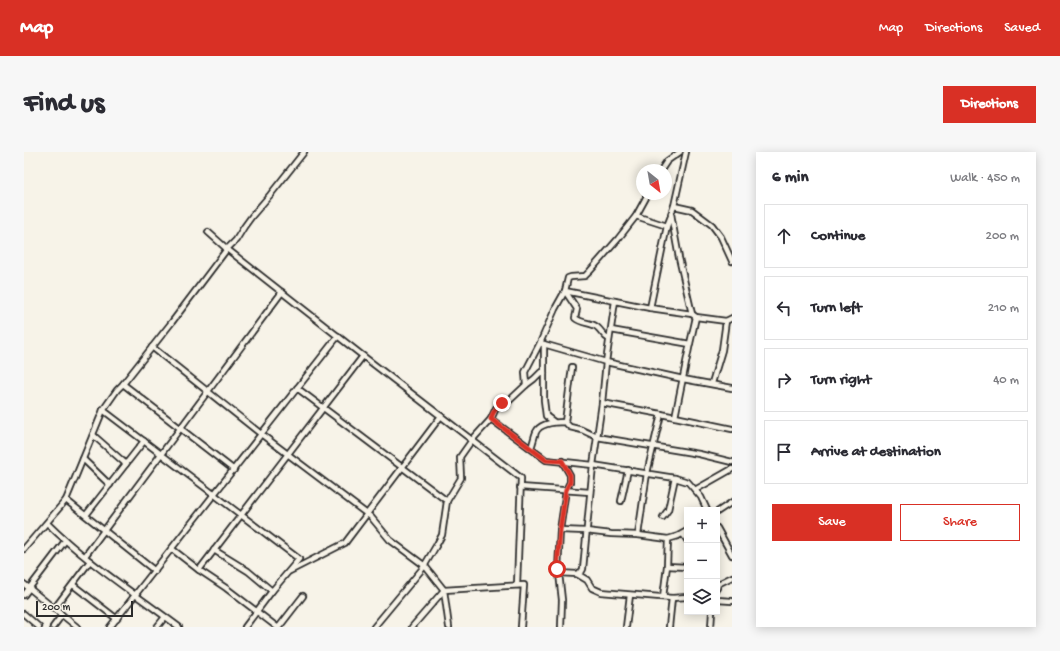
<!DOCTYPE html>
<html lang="en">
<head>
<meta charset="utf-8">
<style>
	:root { --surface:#fff; --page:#f7f7f7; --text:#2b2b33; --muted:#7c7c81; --line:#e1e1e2; --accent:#d93025 }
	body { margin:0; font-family:"Gochi Hand",sans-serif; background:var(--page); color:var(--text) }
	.controls { position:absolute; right:12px; bottom:12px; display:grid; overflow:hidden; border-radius:0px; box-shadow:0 2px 10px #0003 }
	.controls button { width:36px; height:36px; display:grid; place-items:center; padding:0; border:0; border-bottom:1px solid var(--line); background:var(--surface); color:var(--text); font:20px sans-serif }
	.compass { position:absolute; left:612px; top:12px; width:36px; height:36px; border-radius:50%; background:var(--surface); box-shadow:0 2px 10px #0003; rotate:149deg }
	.scale { position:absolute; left:12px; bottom:10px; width:97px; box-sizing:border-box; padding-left:4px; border:2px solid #2b2b2b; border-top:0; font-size:11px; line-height:14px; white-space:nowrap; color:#2b2b2b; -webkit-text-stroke:3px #f7f3e8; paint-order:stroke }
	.stop { position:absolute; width:12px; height:12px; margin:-9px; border:3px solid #d93025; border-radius:50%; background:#fff }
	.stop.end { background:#d93025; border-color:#fff; box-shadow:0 1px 4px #0008 }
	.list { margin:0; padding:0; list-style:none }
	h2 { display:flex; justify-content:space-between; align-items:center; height:52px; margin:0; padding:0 16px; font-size:17px }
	h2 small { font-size:13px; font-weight:400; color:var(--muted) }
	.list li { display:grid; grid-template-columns:26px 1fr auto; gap:12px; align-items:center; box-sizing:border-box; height:64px; margin:0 8px 8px; padding:0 8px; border:1px solid var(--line); border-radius:0px }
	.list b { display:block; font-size:15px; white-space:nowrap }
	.list em { font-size:13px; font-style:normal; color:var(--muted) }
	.actions { display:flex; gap:8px; padding:12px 16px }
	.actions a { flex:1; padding:9px 0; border:1px solid var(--accent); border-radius:0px; text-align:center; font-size:14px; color:var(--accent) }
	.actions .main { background:var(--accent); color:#fff }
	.icon { flex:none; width:22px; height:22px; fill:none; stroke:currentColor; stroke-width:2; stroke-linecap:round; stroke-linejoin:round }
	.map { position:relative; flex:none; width:708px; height:475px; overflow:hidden; border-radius:0px }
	header { display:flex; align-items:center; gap:24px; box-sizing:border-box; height:56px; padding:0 20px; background:var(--accent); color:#fff }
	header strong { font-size:19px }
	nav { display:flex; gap:22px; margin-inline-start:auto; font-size:14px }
	.intro { display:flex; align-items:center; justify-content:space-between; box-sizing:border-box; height:96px; padding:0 24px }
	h1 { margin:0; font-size:28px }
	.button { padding:10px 18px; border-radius:0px; background:var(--accent); color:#fff; font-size:14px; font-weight:700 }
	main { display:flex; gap:24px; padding:0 24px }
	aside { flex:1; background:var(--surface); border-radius:0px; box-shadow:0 2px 10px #0003 }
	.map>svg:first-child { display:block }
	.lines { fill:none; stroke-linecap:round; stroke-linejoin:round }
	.minor-casing { stroke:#2b2b2b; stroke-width:8 }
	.minor { stroke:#f7f3e8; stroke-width:4.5 }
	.route { stroke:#d93025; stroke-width:5 }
</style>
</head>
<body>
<header>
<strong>Map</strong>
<nav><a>Map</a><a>Directions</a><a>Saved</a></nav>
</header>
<div class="intro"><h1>Find us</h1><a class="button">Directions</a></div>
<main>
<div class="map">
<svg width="708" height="475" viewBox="0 0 708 475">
	<rect width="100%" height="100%" fill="#f7f3e8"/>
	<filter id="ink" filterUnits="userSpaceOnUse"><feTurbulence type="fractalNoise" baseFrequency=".025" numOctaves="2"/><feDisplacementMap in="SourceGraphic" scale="8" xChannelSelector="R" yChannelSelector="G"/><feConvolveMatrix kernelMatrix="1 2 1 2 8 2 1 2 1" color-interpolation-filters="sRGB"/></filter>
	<g filter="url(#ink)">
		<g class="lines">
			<g class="minor-casing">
				<g id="minor">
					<path d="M662,0L650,54L668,58L688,73L697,85L708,109"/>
					<path d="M637,18L643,9L656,0"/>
					<path d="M650,54L647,62L655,106L668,162"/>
					<path d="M612,64L643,74"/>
					<path d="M184,80L203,97L339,204L497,326L493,433"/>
					<path d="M541,139L626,156L668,162L672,165L702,169L708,166"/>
					<path d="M541,139L553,157L551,166C558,172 567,170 573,175C578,179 579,184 585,187"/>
					<path d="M626,156L643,74L647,64"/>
					<path d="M587,178L666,192"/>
					<path d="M516,191L582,210L659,227L708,236"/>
					<path d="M520,192V248L522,264L530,270"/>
					<path d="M128,195L237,282L347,365L366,388L401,414L420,438L388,475"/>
					<path d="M688,231L698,198L702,169"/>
					<path d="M99,232L210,318"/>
					<path d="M502,233L510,227L517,220H519L520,221"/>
					<path d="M273,236L423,349L418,383L412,394L399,416L350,475"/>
					<path d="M578,251L637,262L708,277"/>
					<path d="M79,258L275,407L248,439L221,475"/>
					<path d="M651,265L665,196L672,165"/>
					<path d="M467,267L522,308L569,313L651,326L664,330L677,345L683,358"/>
					<path d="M541,270L548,215"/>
					<path d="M69,283L102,312"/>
					<path d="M507,296C509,291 510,285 512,280C516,271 533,270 541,270L546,275L558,278L573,285L675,302L708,310"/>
					<path d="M59,307L86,333"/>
					<path d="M538,309L546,323V330L542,338L536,378L534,419L535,421L553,422L563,428L568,436L577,440L648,446L663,445"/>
					<path d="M496,335L566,340"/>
					<path d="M671,338L708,317"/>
					<path d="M42,348L131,419"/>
					<path d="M423,349L437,326L436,305L448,288L467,267L472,256L479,251L486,248L502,233L501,220L516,191L531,157L541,139L544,126L547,125L561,124L566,119L594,87L612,64L624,42"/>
					<path d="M597,349L604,318"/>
					<path d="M693,360L708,350"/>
					<path d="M62,363L120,289"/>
					<path d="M639,365L644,358L651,326"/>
					<path d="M23,371C63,411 110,441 155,475"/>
					<path d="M693,376L708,403"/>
					<path d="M536,378L562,379L587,382L614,383L644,387L654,384L663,379"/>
					<path d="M659,382L663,388"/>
					<path d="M614,383L623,321L637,262"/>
					<path d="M0,397L42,348L79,258L93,238L99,232L148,170L203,97L212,88L220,75L228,64L246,43L280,0"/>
					<path d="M148,397L175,418L202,436L253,475"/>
					<path d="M190,398L224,419L248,439"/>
					<path d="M61,404L258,140"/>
					<path d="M643,414L663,415"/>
					<path d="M175,418L339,204"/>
					<path d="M266,419L321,391L417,264"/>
					<path d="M535,421L538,448L537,475"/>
					<path d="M553,422L558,419L559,417L569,313L578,251L582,210L591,149"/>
					<path d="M0,432L53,475"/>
					<path d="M49,433L93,467"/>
					<path d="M693,436L694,432L708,425"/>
					<path d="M0,443L41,389"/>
					<path d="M639,445L643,414L644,387"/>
					<path d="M693,448L708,449"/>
					<path d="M30,457L66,409"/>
					<path d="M0,462L15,475"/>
					<path d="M29,475L38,463"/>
					<path d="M86,475L314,184"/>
					<path d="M133,475L141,465"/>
					<path d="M255,475L279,444"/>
					<path d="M425,475L420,438L500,433L497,475"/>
					<path d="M602,475L606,443"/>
					<path d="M645,475L648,446"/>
					<path d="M687,475L688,460"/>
				</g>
			</g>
			<use href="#minor" class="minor"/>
		</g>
	</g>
	<g class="lines" filter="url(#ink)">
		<path class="route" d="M478,251C472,256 469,259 467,267L522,308L538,309L546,323V330L542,338L536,378L533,417"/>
	</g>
</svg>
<div class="controls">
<button>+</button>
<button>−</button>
<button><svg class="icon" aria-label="layers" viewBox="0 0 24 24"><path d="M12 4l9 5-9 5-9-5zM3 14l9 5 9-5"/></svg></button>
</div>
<svg class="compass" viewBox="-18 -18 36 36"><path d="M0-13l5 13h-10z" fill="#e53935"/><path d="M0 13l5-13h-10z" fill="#7c7c81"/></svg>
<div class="scale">200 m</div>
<div class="stop" style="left:533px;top:417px"></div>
<div class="stop end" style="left:478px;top:251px"></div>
</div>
<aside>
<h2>6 min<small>Walk · 450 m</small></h2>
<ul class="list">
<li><svg class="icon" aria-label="ahead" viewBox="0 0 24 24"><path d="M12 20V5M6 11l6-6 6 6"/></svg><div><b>Continue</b></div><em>200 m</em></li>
<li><svg class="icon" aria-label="left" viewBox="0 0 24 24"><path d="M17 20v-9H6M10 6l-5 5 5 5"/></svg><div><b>Turn left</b></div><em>210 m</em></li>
<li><svg class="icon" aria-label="right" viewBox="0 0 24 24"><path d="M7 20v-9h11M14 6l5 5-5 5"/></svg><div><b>Turn right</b></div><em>40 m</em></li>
<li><svg class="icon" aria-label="arrive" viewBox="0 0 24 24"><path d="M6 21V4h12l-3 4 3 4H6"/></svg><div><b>Arrive at destination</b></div></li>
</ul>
<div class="actions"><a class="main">Save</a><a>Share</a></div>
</aside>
</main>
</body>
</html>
